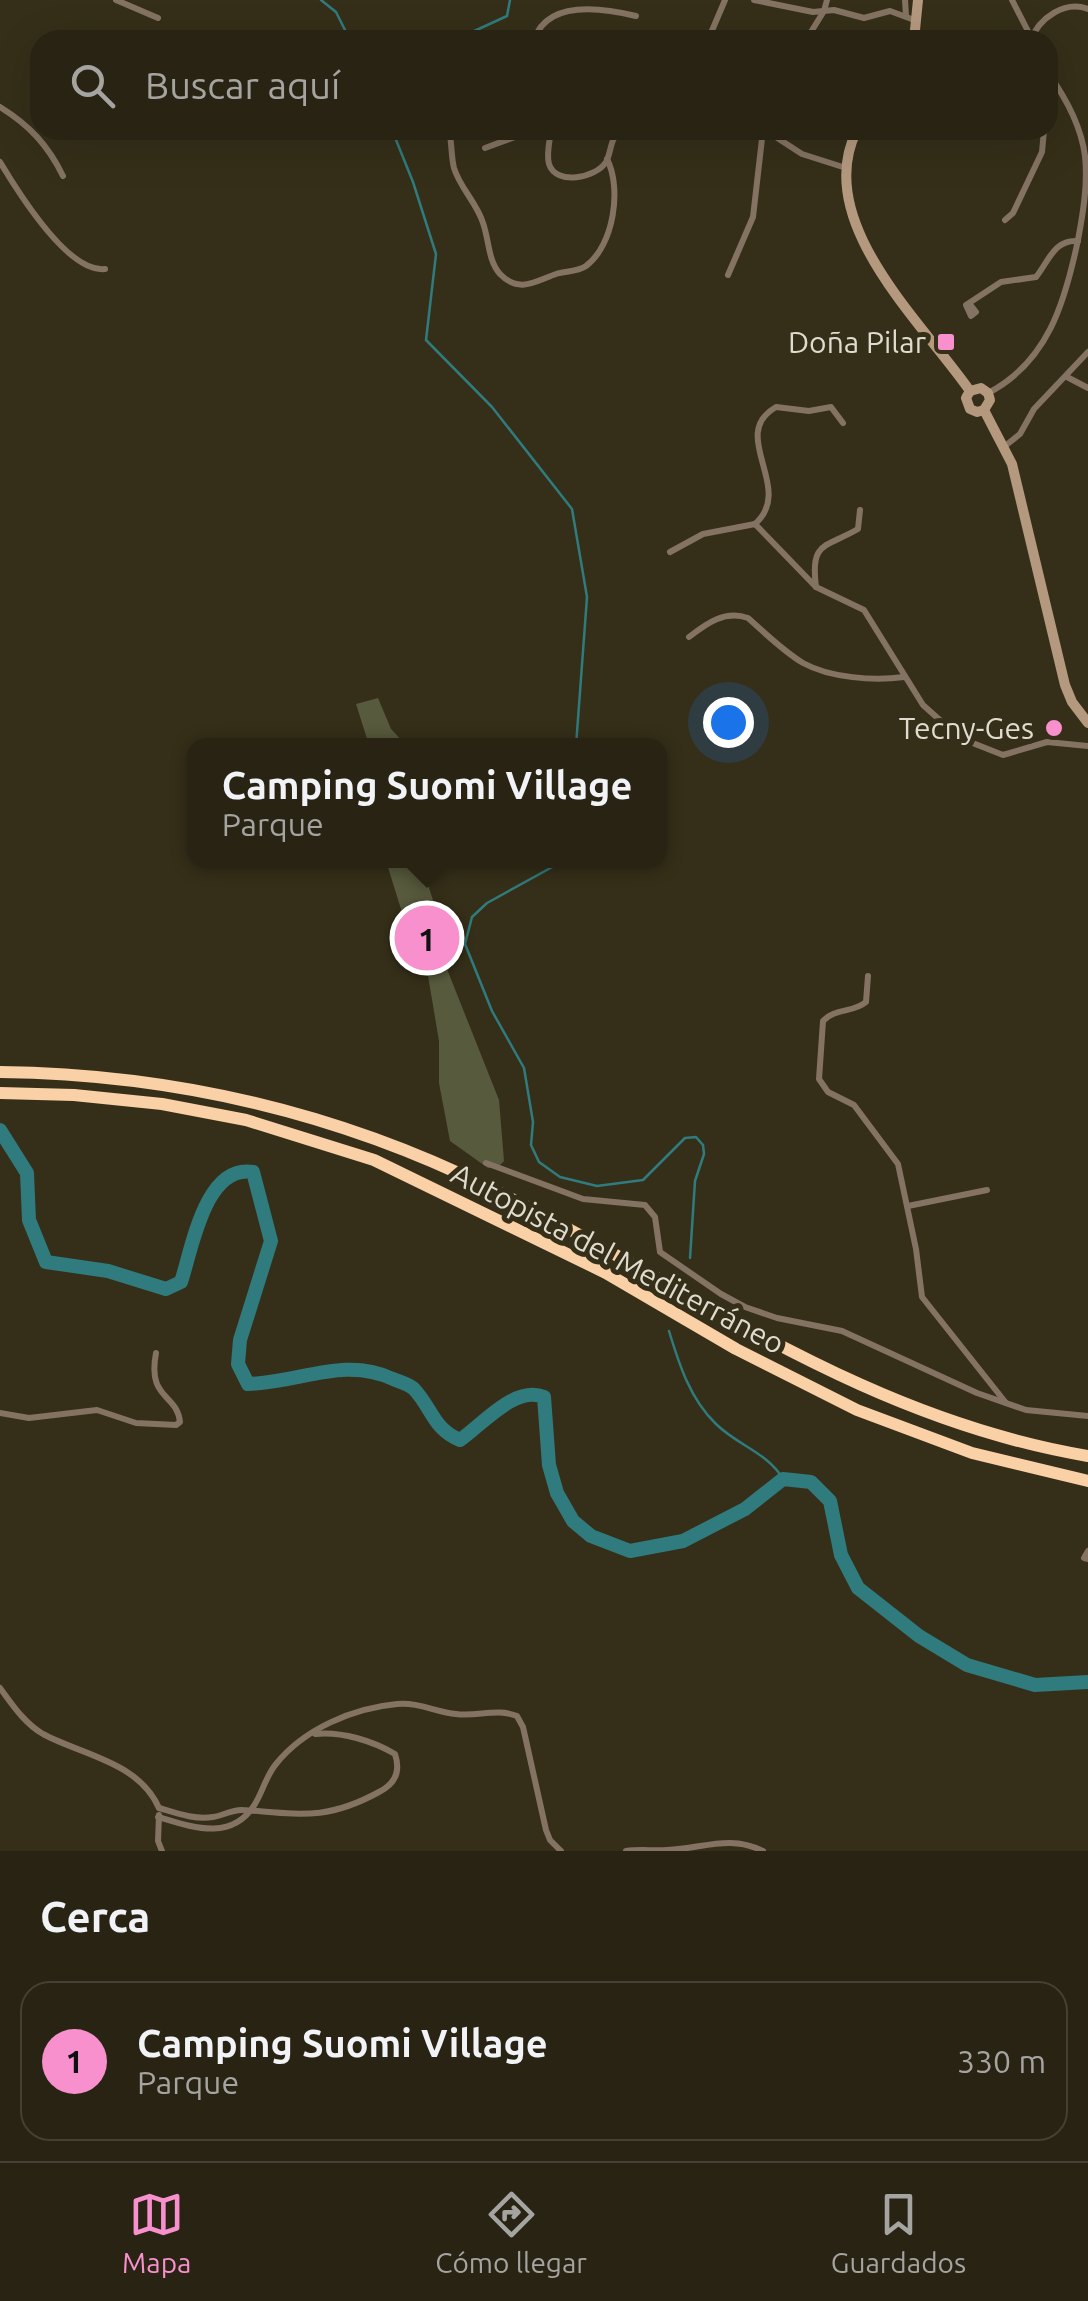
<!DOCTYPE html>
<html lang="es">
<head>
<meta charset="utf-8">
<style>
	:root { --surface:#282313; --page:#302b1c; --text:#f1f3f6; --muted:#a5a4a0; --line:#444033; --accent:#f790cd }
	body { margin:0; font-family:Ubuntu,sans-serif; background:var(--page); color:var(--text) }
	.you { position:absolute; left:728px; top:722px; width:35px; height:35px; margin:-25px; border:8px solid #fff; border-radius:50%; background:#1a73e8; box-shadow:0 0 0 15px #1a73e833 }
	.badge { display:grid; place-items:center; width:65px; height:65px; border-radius:50%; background:var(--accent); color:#111; font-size:32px; font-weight:700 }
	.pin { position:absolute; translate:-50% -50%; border:5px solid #fff; box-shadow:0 2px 10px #0006 }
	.popup { position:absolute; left:187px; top:738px; width:480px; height:130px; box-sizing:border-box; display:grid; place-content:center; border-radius:20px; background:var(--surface); filter:drop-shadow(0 2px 8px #0005); font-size:32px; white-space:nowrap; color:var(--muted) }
	.popup b { font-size:38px; color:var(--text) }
	.popup::after { content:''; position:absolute; left:50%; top:100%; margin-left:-20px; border:20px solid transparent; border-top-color:var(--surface) }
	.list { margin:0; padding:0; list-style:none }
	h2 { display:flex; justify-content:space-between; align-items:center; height:130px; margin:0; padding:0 40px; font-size:42px }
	h2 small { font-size:32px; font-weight:400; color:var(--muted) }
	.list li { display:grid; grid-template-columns:65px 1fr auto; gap:30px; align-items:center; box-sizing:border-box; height:160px; margin:0 20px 20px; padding:0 20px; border:2px solid var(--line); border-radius:30px }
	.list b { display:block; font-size:38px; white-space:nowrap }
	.list p { margin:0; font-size:32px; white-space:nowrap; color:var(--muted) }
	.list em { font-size:32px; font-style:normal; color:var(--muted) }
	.icon { flex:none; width:55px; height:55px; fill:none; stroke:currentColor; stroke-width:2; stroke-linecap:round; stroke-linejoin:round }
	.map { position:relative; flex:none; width:1088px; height:1851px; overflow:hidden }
	.search { position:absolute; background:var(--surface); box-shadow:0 10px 40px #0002; left:30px; right:30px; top:30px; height:110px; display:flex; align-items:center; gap:25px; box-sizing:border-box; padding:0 35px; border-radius:30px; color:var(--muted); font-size:38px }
	.sheet { height:310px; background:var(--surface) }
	nav { display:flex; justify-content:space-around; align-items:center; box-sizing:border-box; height:140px; border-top:2px solid var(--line); background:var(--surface); font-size:28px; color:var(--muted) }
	nav a { display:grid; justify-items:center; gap:5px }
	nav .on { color:var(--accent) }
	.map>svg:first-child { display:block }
	.green { fill:#575a3c }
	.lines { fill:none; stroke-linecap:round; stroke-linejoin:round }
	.stream { stroke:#307b7d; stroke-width:2.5 }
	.river { stroke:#307b7d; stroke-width:14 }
	.street { stroke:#847362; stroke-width:6 }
	.secondary { stroke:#b4997e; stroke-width:10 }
	.highway { stroke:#fad0a6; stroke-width:12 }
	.poi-dot { fill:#f790cd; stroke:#352f19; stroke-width:4 }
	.labels { text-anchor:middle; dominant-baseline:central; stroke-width:10; stroke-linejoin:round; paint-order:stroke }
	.poi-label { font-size:30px; fill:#dfdbce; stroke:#352f19; text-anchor:end }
	.street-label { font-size:30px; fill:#dfdbce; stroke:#352f19 }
</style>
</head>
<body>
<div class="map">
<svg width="1088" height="1851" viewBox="0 0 1088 1851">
	<rect width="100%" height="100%" fill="#352f19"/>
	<g class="green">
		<path d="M378,698L391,729L406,745H369L356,704Z"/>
		<path d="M386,861H420L438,915L441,954L499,1100L504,1161L498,1167L488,1168L450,1141L439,1083V1041L425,958L405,922Z"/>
	</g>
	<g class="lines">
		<g class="stream">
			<path d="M321,0L336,12L350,40"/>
			<path d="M439,40L470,33L507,16L510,0"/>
			<path d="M392,130L413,182L436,254L426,340L492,407L572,509L587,597L576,746"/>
			<path d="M565,860L487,903L472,917L465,944L492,1011L524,1068L533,1122L531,1145L539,1162L560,1177L597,1186L643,1180L685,1138L696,1137L703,1145L704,1154L695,1181L690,1258"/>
			<path d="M669,1331C679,1364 690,1399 716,1424C737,1445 768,1453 783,1479"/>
		</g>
		<path class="river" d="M0,1130L27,1173L29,1220L46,1262L108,1271L166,1289L181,1282C192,1249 205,1164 253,1172L271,1241L240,1340L238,1364L248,1384C299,1383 344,1356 393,1379C400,1382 409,1384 414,1389C432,1408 433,1429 460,1440C483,1424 515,1385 544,1397L549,1465L557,1493L573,1521L591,1536L630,1551L683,1541L745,1509L783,1479L811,1482L830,1501L841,1555L858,1588L919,1636L967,1665L1035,1685L1088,1682"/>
		<g class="street">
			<path d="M116,0L158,18"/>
			<path d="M754,0L813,12L834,10L864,18L890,11L917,21"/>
			<path d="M905,0L906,16"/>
			<path d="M1012,0L1031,37"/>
			<path d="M534,40C547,0 599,7 636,16"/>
			<path d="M708,40L725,0"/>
			<path d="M806,40L824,11L827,0"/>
			<path d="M1031,40C1039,18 1065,0 1088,9"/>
			<path d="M0,107C29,125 48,145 63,176"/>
			<path d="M449,130C452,143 451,156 454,168C460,188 477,203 483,223C489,239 488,261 500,274C519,294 536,281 556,274C566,271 577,272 586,266C614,245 622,188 607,159"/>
			<path d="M551,130C550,140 546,154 549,164C556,186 596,178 606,162C610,155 610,146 614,138L638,130"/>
			<path d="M765,130L802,154L846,168"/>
			<path d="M485,148L534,130"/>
			<path d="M0,162C18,192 68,273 105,269"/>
			<path d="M1005,220L1013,213L1042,152L1044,130"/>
			<path d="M728,275L753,217L763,130"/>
			<path d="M969,303L976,312L971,316L966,305L1001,282L1036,277C1049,261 1054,239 1078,241"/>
			<path d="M1067,377L1088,388"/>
			<path d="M988,393C1048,362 1065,302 1078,240C1083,213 1088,184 1085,156C1081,125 1066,98 1048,73"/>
			<path d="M1005,446L1020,434L1034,409L1088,352"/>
			<path d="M755,524C796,488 727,435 776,407L809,411L831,407L843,423"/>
			<path d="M670,552L703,534L755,524L816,587L864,610L923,705L960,738L1003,755L1047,742L1088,746"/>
			<path d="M816,587C810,541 825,548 858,529L860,510"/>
			<path d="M689,637C707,623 725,610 748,618C765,633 783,651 803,663C830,678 874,681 904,677"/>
			<path d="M868,976L866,1002C853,1013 835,1008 823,1021L819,1079L828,1092L854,1105L898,1164L916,1249L922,1297L1006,1403"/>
			<path d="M486,1163L583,1199L645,1205L655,1217L660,1252L721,1294L745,1307L777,1318L842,1331L977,1393L1026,1410L1088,1416"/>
			<path d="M908,1206L987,1190"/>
			<path d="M0,1413L29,1418L97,1410L136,1423L176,1425L180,1422C177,1393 147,1400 156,1353"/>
			<path d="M1088,1551L1084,1558L1088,1559"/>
			<path d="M0,1688C12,1704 24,1723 43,1734C82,1755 139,1762 159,1808"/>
			<path d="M159,1808C176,1813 195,1820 213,1817C222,1816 233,1809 243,1810C299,1814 326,1821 379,1792C395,1784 401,1772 395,1754C373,1741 341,1731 315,1734"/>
			<path d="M159,1815L158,1841L162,1851"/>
			<path d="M158,1817C192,1827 232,1842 255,1804C263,1791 266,1776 276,1764C304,1729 353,1708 397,1704C418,1702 436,1712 456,1714C477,1717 497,1708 517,1716L523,1727L546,1830L550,1840L561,1851"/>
			<path d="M626,1851C640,1849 653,1851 667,1850C702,1849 729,1834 763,1851"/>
		</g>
		<g class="secondary">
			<path d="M914,40L918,0"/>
			<path d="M857,130C811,221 923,323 970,391"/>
			<path d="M970,391L981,388L988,393L990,400L984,410"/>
			<path d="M970,391L966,398L970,409L977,412L984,410"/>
			<path d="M984,410L1012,464L1065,685L1072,702L1088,723"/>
		</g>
		<g class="highway">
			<path d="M0,1072C171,1074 336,1112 490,1188C690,1287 861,1418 1088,1456"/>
			<path d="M0,1093L74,1095L162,1104L246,1120L374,1160L606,1273L736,1349L857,1410L972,1453L1088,1481"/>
		</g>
	</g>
	<g class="poi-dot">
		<rect x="936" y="332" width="20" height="20" rx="5"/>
		<circle cx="1054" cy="728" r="10"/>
	</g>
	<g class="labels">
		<g class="poi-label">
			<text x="926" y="342">Doña Pilar</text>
			<text x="1034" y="728">Tecny-Ges</text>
		</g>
		<g class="street-label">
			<text transform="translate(618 1258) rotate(28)">Autopista del Mediterráneo</text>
		</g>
	</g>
</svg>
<div class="you"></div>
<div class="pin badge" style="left:427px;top:938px">1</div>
<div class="popup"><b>Camping Suomi Village</b>Parque</div>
<div class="search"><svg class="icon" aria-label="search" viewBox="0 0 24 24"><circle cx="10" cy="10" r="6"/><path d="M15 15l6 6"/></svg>Buscar aquí</div>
</div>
<section class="sheet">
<h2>Cerca<small></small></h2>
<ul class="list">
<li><span class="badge">1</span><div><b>Camping Suomi Village</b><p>Parque</p></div><em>330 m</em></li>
</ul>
</section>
<nav>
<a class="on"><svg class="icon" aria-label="map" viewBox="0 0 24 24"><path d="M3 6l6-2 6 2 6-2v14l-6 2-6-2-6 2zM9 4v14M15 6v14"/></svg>Mapa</a>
<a><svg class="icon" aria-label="directions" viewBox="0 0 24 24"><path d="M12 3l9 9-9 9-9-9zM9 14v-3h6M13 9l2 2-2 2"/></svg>Cómo llegar</a>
<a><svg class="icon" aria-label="saved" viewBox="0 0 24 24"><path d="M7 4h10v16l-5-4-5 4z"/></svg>Guardados</a>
</nav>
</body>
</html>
